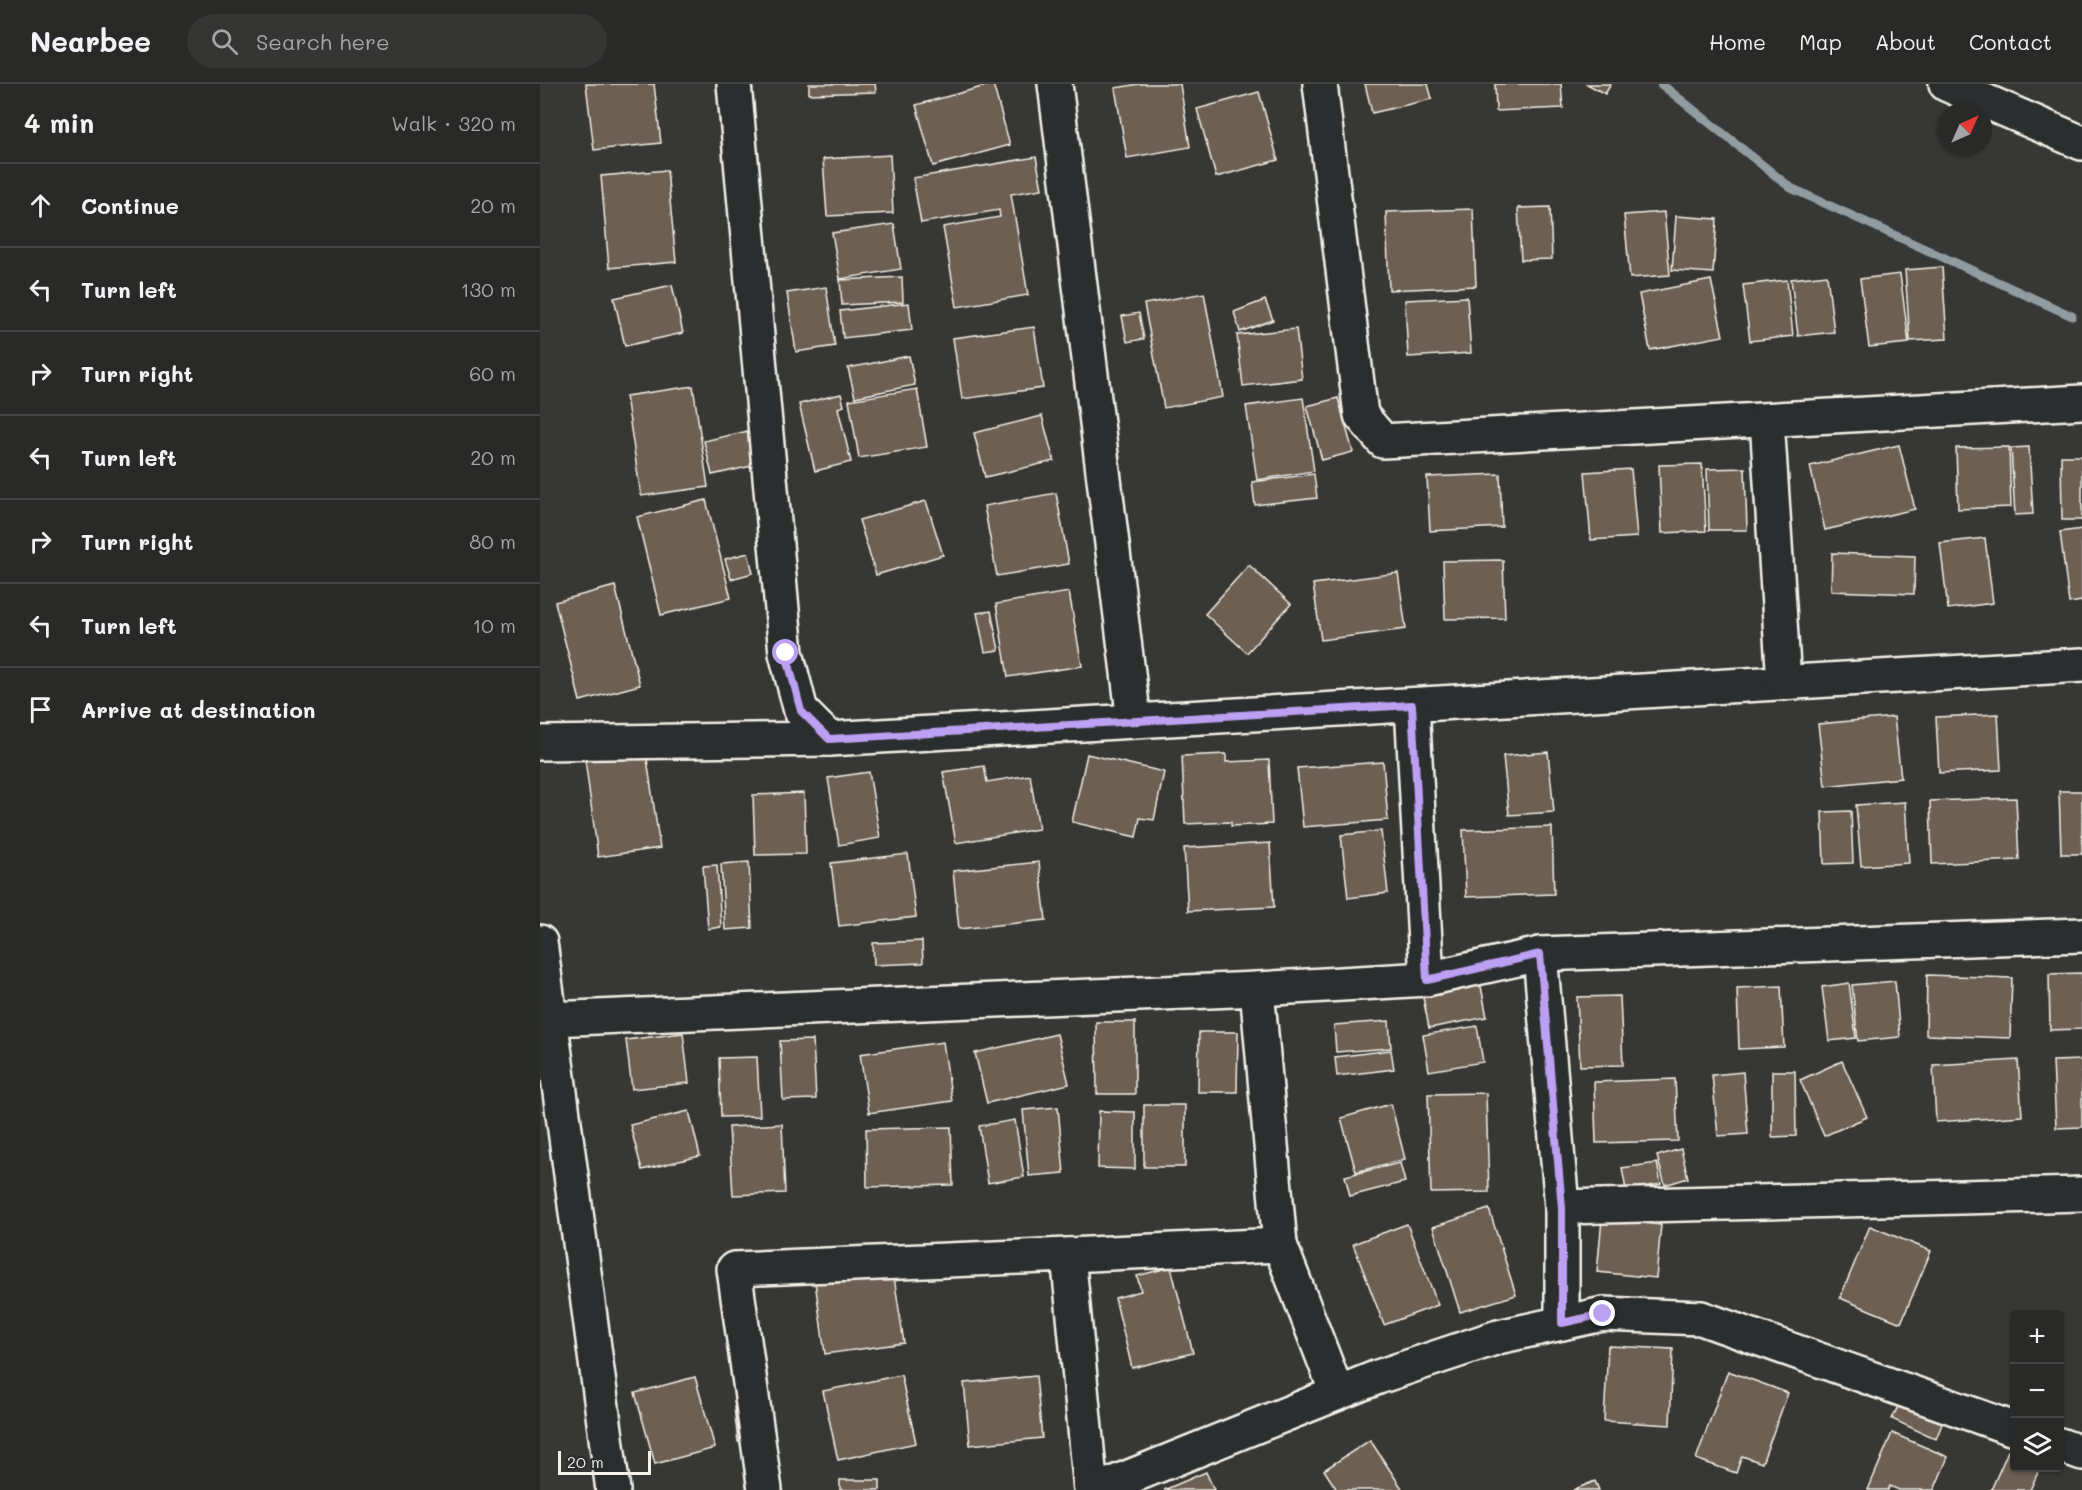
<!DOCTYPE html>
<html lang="en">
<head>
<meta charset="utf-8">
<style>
	:root { --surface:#292928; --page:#353534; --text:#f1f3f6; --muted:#a5a6a8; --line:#454545 }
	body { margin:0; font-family:Mali,sans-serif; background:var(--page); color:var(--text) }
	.controls { position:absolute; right:18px; bottom:18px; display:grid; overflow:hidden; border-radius:6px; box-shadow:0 2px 4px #0004 }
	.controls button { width:54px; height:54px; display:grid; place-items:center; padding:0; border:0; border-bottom:2px solid var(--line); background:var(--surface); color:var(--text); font:30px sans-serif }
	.compass { position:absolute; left:1398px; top:18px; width:54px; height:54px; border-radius:50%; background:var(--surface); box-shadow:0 2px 4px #0004; rotate:45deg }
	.scale { position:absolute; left:18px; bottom:15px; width:93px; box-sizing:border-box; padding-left:6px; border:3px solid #f4f1e8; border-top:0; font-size:16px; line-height:21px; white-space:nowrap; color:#f4f1e8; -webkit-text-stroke:4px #2a2d2e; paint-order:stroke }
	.stop { position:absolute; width:18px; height:18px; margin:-14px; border:4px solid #bca0f2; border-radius:50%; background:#fff }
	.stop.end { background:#bca0f2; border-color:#fff; box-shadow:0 2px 6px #0008 }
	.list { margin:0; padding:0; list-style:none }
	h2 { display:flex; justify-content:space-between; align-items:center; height:78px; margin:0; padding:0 24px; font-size:26px }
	h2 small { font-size:20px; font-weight:400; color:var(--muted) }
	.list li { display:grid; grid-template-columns:39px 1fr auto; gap:18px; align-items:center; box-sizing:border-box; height:84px; padding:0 24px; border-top:2px solid var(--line) }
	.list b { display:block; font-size:22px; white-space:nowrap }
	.list em { font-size:20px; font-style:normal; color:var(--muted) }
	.icon { flex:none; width:33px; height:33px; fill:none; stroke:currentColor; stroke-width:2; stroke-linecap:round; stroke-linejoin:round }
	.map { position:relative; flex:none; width:1542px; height:1406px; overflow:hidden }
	header { display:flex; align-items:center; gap:36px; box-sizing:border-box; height:84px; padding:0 30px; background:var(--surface); border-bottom:2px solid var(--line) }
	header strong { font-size:28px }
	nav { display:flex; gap:33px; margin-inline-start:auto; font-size:21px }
	.search { width:420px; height:54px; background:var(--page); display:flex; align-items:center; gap:15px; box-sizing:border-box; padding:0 21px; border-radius:33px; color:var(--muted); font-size:22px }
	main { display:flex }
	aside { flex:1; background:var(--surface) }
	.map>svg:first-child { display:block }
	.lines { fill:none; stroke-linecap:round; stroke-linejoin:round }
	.stream { stroke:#919ca1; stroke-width:9 }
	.building { fill:#6d6153; stroke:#f4f1e8; stroke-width:1.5 }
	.street-casing { stroke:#f4f1e8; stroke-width:38 }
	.street { stroke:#2a2d2e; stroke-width:33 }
	.route { stroke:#bca0f2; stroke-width:8 }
</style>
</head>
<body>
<header>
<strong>Nearbee</strong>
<div class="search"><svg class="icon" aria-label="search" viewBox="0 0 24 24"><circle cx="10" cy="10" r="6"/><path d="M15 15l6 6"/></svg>Search here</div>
<nav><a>Home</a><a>Map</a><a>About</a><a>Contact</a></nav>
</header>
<main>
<aside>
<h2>4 min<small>Walk · 320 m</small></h2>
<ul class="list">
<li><svg class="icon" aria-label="ahead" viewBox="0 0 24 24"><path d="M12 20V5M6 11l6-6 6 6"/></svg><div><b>Continue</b></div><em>20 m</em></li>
<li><svg class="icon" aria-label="left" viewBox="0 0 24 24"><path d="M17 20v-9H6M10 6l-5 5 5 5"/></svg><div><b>Turn left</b></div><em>130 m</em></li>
<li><svg class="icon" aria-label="right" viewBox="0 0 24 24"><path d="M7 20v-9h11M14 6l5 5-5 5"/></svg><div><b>Turn right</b></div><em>60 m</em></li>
<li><svg class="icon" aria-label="left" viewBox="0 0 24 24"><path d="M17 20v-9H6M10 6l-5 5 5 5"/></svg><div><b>Turn left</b></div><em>20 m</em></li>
<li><svg class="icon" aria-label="right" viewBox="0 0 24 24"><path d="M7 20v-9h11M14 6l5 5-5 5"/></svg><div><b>Turn right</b></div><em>80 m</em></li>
<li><svg class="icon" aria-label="left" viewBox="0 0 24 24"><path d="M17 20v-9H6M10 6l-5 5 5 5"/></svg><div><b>Turn left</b></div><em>10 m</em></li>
<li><svg class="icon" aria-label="arrive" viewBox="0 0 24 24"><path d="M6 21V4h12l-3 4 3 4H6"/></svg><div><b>Arrive at destination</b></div></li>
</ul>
</aside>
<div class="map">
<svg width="1542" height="1406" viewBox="0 0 1542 1406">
	<rect width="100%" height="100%" fill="#373735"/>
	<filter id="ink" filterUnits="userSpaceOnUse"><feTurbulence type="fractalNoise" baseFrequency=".0167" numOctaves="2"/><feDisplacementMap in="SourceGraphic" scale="12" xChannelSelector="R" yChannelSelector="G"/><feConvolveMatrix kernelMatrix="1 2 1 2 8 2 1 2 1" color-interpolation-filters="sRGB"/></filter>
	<g filter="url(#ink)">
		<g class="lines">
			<path class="stream" d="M1121,0L1251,104L1532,232"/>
		</g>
		<g class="building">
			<path d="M46,0H114L121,59L54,66Z"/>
			<path d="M269,0H335L336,8L269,10Z"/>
			<path d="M453,0L470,61L393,82L376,21Z"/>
			<path d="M599,0H640L650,63L587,74L575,4Z"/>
			<path d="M825,0H888L892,15L832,29Z"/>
			<path d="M955,0H1021L1023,24L956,27Z"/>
			<path d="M1047,0H1071L1065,10Z"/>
			<path d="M719,8L738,76L676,93L657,25Z"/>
			<path d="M350,71L353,129L287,132L283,75Z"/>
			<path d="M496,73L502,105L471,110L488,211L417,223L403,143L460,133L459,126L381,139L373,94Z"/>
			<path d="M127,86L136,178L69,184L61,92Z"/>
			<path d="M1010,123L1012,175L981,176L978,124Z"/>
			<path d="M933,125L936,202L849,206L846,128Z"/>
			<path d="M1124,128L1130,191L1090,194L1084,131Z"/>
			<path d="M1136,132L1177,135L1173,189L1132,186Z"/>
			<path d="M354,140L361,185L300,195L292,149Z"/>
			<path d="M1402,183L1407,255L1370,257L1365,186Z"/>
			<path d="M1360,190L1369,259L1329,263L1320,195Z"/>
			<path d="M1287,191L1294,248L1258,252L1251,195Z"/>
			<path d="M362,193L363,218L302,221L300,196Z"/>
			<path d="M1171,196L1183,252L1110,266L1099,210Z"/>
			<path d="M1247,196L1253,252L1210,257L1203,201Z"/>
			<path d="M132,201L143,249L85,262L74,214Z"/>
			<path d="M286,203L295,262L256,268L247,209Z"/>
			<path d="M664,209L683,313L624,324L604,220Z"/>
			<path d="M927,213L931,269L868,273L865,216Z"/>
			<path d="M725,216L733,236L700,248L694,228Z"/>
			<path d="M369,219L372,246L303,254L300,227Z"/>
			<path d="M599,229L604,255L587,258L582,232Z"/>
			<path d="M494,243L503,304L422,315L413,254Z"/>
			<path d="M756,245L762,295L703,302L697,251Z"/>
			<path d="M369,272L375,301L315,313L308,284Z"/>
			<path d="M153,302L168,403L101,412L86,312Z"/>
			<path d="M377,305L387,363L319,374L309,316Z"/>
			<path d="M301,310L304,322L298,324L311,378L275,387L259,320Z"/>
			<path d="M763,314L774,387L717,396L706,322Z"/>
			<path d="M798,314L813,368L782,376L767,322Z"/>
			<path d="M502,332L514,377L445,393L434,349Z"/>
			<path d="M217,345L225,379L172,391L164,357Z"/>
			<path d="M1359,361L1375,425L1285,446L1270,382Z"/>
			<path d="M1469,363L1471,423L1418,425L1416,364Z"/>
			<path d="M1489,363L1493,430L1475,431L1471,364Z"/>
			<path d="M1521,372H1542V436H1522Z"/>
			<path d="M1162,380L1166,447L1122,449L1119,381Z"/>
			<path d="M1205,384L1207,446H1169L1167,385Z"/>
			<path d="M1091,385L1097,453L1051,456L1045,388Z"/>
			<path d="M774,390L777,414L715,421L712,398Z"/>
			<path d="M960,390L962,443L890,447L887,393Z"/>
			<path d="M516,409L529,480L457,492L444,422Z"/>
			<path d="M166,416L191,514L121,531L97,433Z"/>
			<path d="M386,417L403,471L336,491L319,436Z"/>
			<path d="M1542,445V517L1529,519L1520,448Z"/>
			<path d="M1445,454L1453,519L1408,525L1400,459Z"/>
			<path d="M208,469L213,489L191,495L185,475Z"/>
			<path d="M1292,469L1375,472L1374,510L1291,507Z"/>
			<path d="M963,476L965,534L905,535L903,477Z"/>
			<path d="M709,481L751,520L707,569L665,530Z"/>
			<path d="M858,489L866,545L781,556L773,500Z"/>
			<path d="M75,502L100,601L40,617L15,518Z"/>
			<path d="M529,508L542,582L468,593L456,520Z"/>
			<path d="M451,527L459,566L445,568L437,529Z"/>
			<path d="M1458,630L1461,686L1399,689L1396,633Z"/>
			<path d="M1354,633L1361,694L1285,702L1278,640Z"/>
			<path d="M106,668L120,764L58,773L45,675Z"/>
			<path d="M1008,668L1014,728L969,731L963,672Z"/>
			<path d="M547,670L624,688L614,736L600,734L596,753L532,738Z"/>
			<path d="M686,670V678L729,676L732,740L691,742V738L645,740L642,672Z"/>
			<path d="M843,678L848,736L763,743L757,684Z"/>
			<path d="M444,682L447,698L490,691L499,745L416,759L403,688Z"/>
			<path d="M329,688L340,754L299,761L288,694Z"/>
			<path d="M1519,707H1542V770H1521Z"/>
			<path d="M264,709L266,770L215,771L213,711Z"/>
			<path d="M1476,714L1479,776L1392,780L1390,717Z"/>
			<path d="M1365,718L1369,779L1321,782L1316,721Z"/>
			<path d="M1311,727L1313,779L1284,780L1282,728Z"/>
			<path d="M1012,743L1014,810L926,813L923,746Z"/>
			<path d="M841,747L848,809L808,814L801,751Z"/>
			<path d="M730,759L734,823L648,827L644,764Z"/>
			<path d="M368,770L376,833L299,842L291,779Z"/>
			<path d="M209,778L212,844L185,846L181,780Z"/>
			<path d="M499,778L506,836L419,845L413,787Z"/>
			<path d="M177,781L181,843L168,845L163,782Z"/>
			<path d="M382,857L383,879L334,881L333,859Z"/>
			<path d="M1542,889V945L1510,946L1509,890Z"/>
			<path d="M1387,891L1472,894L1470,954L1386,951Z"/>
			<path d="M939,892L947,933L889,944L881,903Z"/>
			<path d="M1355,897L1360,953L1318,957L1312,901Z"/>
			<path d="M1309,899L1316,954L1289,957L1282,903Z"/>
			<path d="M1241,902L1244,963L1199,965L1197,904Z"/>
			<path d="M1080,912L1083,981L1040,982L1037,913Z"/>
			<path d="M849,937L851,964L796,968L794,941Z"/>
			<path d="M556,938H595V1010H557Z"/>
			<path d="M937,942L943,978L889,987L883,951Z"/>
			<path d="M659,948H698L697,1008H658Z"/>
			<path d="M143,949L149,999L92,1005L86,956Z"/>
			<path d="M517,950L529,1000L447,1019L435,969Z"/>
			<path d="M273,956L276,1015L243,1016L240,957Z"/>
			<path d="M403,958L412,1017L329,1029L320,970Z"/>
			<path d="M851,966L854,985L797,992L795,973Z"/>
			<path d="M217,973L220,1032L181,1033L179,974Z"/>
			<path d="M1478,976L1482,1032L1396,1038L1393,981Z"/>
			<path d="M1542,976V1043L1516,1044L1513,977Z"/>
			<path d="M1302,977L1327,1033L1284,1052L1260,996Z"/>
			<path d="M1232,987H1255L1256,1052L1232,1053Z"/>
			<path d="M1203,988L1208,1050L1178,1052L1172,991Z"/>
			<path d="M1135,995L1138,1057L1056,1059L1054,998Z"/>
			<path d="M946,1009L949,1108L891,1109L888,1010Z"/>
			<path d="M851,1020L865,1075L816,1088L801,1034Z"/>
			<rect x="604" y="1021" width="41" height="62"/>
			<path d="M518,1023L524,1089L489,1092L483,1026Z"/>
			<path d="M149,1027L160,1072L102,1086L90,1041Z"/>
			<path d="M559,1027L595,1028V1085L558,1084Z"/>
			<path d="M475,1036L484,1093L448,1099L439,1042Z"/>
			<path d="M242,1040L245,1109L193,1111L189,1043Z"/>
			<path d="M411,1043L413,1101L327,1103L326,1045Z"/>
			<path d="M1141,1065L1148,1094L1125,1101L1117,1072Z"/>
			<path d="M860,1079L865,1098L810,1112L805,1092Z"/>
			<path d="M1117,1079L1121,1100L1086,1106L1082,1084Z"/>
			<path d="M949,1125L976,1211L920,1228L893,1143Z"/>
			<path d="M1062,1135L1121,1141L1116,1194L1057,1188Z"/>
			<path d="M867,1140L898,1221L844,1241L813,1160Z"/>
			<path d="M1330,1142L1391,1167L1361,1239L1300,1214Z"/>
			<path d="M631,1183L653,1269L592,1284L575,1214L601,1207L597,1192Z"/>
			<path d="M353,1186L364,1259L285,1270L275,1198Z"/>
			<path d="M1068,1262L1133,1265L1130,1341L1064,1337Z"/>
			<path d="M1188,1287L1248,1309L1222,1379L1202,1372L1196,1389L1156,1375Z"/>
			<path d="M361,1291L376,1359L298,1376L283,1307Z"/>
			<path d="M496,1292L502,1354L430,1361L424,1299Z"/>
			<path d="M155,1293L175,1364L115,1380L95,1309Z"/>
			<path d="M1361,1316L1404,1335L1396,1355L1352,1335Z"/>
			<path d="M211,1321L214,1356L198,1358L194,1323Z"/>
			<path d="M1352,1349L1408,1373L1394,1406H1359L1350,1402L1348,1406H1328Z"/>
			<path d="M830,1356L863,1406H797L784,1386Z"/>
			<path d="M1468,1367L1474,1370V1384H1500L1490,1406H1451Z"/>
			<path d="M666,1388L674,1406H624Z"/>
			<rect x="300" y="1396" width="40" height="10"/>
			<path d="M1055,1397L1059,1406H1033Z"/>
		</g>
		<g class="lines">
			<g class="street-casing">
				<g id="street">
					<path d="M194,0L246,569L261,627L289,655L1542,581"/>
					<path d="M515,0L594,637"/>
					<path d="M780,0L821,331L843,357L1542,318"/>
					<path d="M1406,0L1542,59"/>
					<path d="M1227,336L1244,599"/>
					<path d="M872,621L887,895"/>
					<path d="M0,659L289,655"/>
					<path d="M0,858L73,1406"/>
					<path d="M1000,870L1022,1123L1542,1110"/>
					<path d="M717,905L887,895L1000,870L1542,851"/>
					<path d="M10,935L717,905L740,1161"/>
					<path d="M1022,1123V1239"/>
					<path d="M528,1171L740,1161L797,1309"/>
					<path d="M1520,1361L1542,1369"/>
					<path d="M225,1406L194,1185L528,1171L551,1406"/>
					<path d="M557,1406L838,1293L958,1253L1063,1230L1161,1234L1474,1345"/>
				</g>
			</g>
			<use href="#street" class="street"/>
		</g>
	</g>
	<g class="lines" filter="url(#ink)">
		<path class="route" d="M246,569L261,627L289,655L872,621L887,896L1000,870L1022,1124V1239L1063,1230"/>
	</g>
</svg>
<div class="controls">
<button>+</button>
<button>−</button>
<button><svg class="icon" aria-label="layers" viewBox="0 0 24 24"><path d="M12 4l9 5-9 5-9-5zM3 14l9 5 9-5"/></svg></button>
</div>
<svg class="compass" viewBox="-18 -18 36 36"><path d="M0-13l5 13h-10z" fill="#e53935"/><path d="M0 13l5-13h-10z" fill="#a5a6a8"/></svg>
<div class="scale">20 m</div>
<div class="stop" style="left:246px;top:569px"></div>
<div class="stop end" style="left:1063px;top:1230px"></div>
</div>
</main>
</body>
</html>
